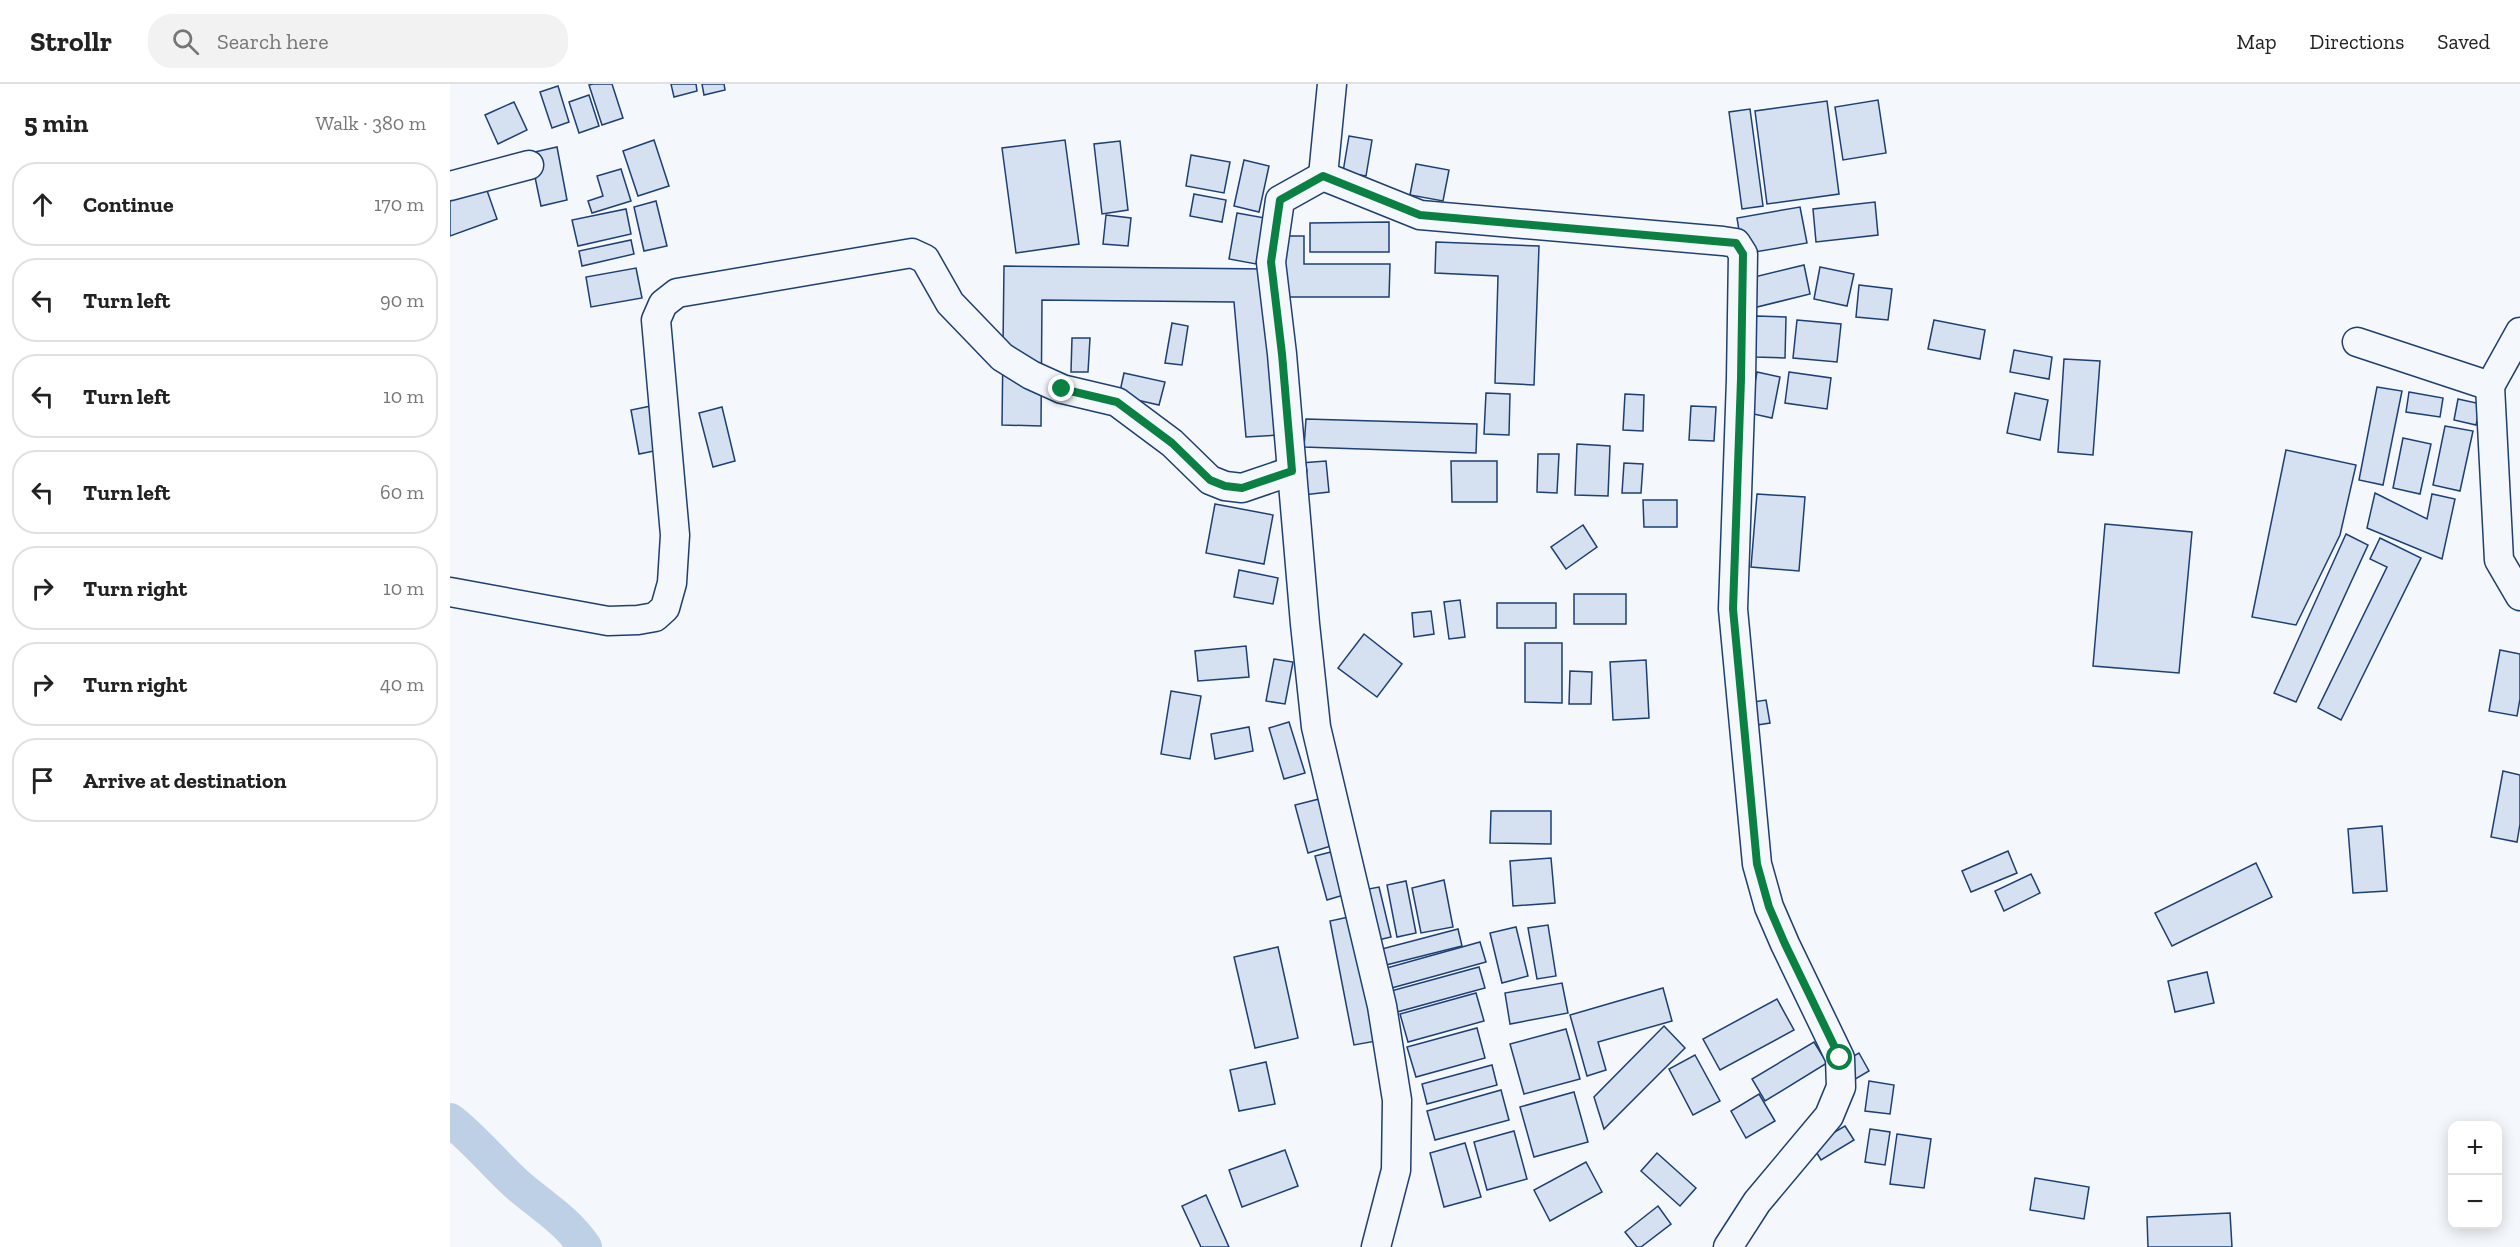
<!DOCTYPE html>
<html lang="en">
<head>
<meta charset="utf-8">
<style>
	:root { --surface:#fff; --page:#f2f2f2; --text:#222; --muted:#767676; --line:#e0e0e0 }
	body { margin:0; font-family:"Zilla Slab",serif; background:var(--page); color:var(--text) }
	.controls { position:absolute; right:18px; bottom:18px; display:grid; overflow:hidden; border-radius:12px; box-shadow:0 3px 15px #0003 }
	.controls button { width:54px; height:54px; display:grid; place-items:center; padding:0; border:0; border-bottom:2px solid var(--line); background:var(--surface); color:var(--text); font:30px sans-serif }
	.stop { position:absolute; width:18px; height:18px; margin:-14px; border:4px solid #0b8043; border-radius:50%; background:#fff }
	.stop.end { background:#0b8043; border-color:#fff; box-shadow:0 2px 6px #0008 }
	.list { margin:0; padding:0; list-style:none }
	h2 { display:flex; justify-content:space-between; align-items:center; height:78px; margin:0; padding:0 24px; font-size:26px }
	h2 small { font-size:20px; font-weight:400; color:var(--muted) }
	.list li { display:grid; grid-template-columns:39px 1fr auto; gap:18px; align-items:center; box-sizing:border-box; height:84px; margin:0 12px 12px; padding:0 12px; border:2px solid var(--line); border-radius:24px }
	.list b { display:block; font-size:22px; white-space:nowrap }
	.list em { font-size:20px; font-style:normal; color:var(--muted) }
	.icon { flex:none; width:33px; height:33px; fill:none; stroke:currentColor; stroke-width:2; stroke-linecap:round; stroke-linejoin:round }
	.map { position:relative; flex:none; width:2070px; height:1163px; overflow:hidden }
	header { display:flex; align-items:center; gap:36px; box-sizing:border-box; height:84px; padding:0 30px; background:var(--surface); border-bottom:2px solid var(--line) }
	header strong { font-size:28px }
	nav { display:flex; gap:33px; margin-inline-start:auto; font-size:21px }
	.search { width:420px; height:54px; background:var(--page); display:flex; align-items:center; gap:15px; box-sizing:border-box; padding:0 21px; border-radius:24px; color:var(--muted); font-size:22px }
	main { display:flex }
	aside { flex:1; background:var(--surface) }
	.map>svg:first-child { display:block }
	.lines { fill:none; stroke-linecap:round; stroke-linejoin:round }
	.canal { stroke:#bed0e5; stroke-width:34 }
	.building { fill:#d5e0f0; stroke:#1d3f73; stroke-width:1.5 }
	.street-casing { stroke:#1d3f73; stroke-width:31 }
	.street { stroke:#f4f7fb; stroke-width:28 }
	.route { stroke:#0b8043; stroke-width:8 }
</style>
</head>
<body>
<header>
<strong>Strollr</strong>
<div class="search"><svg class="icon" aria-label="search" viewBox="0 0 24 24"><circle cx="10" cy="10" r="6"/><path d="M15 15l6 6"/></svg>Search here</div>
<nav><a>Map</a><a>Directions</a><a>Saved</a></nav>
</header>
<main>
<aside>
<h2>5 min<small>Walk · 380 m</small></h2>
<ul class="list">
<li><svg class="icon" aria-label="ahead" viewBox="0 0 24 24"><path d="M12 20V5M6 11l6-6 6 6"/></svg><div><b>Continue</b></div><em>170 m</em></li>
<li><svg class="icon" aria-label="left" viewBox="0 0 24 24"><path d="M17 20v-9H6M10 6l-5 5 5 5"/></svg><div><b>Turn left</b></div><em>90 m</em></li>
<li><svg class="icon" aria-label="left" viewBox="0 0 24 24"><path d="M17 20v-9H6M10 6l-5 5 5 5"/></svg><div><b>Turn left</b></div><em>10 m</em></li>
<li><svg class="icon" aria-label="left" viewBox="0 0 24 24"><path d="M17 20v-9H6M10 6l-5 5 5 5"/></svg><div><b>Turn left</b></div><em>60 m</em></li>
<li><svg class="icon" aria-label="right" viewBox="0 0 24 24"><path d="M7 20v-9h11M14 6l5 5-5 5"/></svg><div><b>Turn right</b></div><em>10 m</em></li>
<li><svg class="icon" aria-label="right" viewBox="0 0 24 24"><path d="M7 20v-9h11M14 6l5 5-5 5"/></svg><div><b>Turn right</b></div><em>40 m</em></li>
<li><svg class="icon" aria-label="arrive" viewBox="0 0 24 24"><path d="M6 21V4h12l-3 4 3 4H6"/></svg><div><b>Arrive at destination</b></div></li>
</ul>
</aside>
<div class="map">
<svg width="2070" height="1163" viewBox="0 0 2070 1163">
	<rect width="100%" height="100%" fill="#f4f7fb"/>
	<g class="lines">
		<path class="canal" d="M0,1036C26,1056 46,1082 70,1103C95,1124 116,1136 135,1163"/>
	</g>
	<g class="building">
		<path d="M143,0H162L173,34L152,41L139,1Z"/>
		<path d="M221,0H246L247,7L224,13Z"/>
		<path d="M252,0H274L275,6L254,11Z"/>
		<path d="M108,2L119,38L102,44L90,8Z"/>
		<path d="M139,11L149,42L129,49L119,18Z"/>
		<path d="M1428,16L1436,69L1393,76L1385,23Z"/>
		<path d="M1377,17L1389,110L1317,120L1305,27Z"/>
		<path d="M64,18L77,46L48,60L35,31Z"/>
		<path d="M1300,25L1313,122L1292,125L1279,28Z"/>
		<path d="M899,52L922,56L916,92L893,88Z"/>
		<path d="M204,56L219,102L188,112L173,67Z"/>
		<path d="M615,56L629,160L566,169L552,64Z"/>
		<path d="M670,57L678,126L652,130L644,60Z"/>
		<path d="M107,63L117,116L91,122L80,69Z"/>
		<path d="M741,71L780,78L774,109L736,102Z"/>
		<path d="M794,76L819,82L809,128L784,122Z"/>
		<path d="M966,80L999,86L993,117L960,111Z"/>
		<path d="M171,85L181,117L142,129L138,117L153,112L147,92Z"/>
		<path d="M33,95L47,135L0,152V107Z"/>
		<path d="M744,110L776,116L772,138L740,132Z"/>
		<path d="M206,117L217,162L194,167L184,123Z"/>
		<path d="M1425,118L1428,151L1366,158L1363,125Z"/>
		<path d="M1350,123L1357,159L1293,170L1287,134Z"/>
		<path d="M176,125L181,150L128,162L122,136Z"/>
		<path d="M787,129L815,134L806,180L779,175Z"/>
		<path d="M656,131L681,134L678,162L653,160Z"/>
		<path d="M939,138V168H860V139Z"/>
		<path d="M828,152H854V180H940L939,213H828Z"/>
		<path d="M181,156L184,170L132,182L129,167Z"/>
		<path d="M986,158L1089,162L1084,301L1045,299L1048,192L985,189Z"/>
		<path d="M1354,181L1360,210L1303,224L1296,195Z"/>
		<path d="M554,182L816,185L829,351L796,353L784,218L592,216L591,342L552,341Z"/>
		<path d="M1370,183L1404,190L1397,222L1364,215Z"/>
		<path d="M186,184L192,214L141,223L136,193Z"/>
		<path d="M1409,201L1442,205L1438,236L1406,233Z"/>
		<path d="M1306,232L1336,233L1335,274L1305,273Z"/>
		<path d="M1347,236L1391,240L1387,278L1343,274Z"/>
		<path d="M1484,236L1535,246L1530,275L1478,265Z"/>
		<path d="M722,239L738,242L732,281L715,279Z"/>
		<path d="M622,254H640L638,288H621Z"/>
		<path d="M1564,266L1602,273L1599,295L1560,288Z"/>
		<path d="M1614,275L1650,277L1643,371L1608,368Z"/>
		<path d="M1307,288L1330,293L1322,334L1299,329Z"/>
		<path d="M1339,288L1381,294L1377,325L1335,319Z"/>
		<path d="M674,289L715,298L709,321L669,312Z"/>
		<path d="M1927,303L1952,307L1933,401L1909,396Z"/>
		<path d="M1959,308L1993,314L1990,333L1956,328Z"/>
		<path d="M1036,309L1060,310L1059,351L1034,350Z"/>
		<path d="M1565,309L1598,316L1590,356L1557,349Z"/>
		<path d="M1175,310L1194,311L1193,347L1173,346Z"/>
		<path d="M2008,315L2031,320L2026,341L2004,336Z"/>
		<path d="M201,322L209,366L189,370L181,326Z"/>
		<path d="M1241,322L1266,323L1264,357L1239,356Z"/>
		<path d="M272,323L285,377L263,383L249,329Z"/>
		<path d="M856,335L1027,340L1026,369L854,363Z"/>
		<path d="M1995,342L2023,347L2010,407L1983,401Z"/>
		<path d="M1953,354L1981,360L1970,410L1943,404Z"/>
		<path d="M1127,360L1160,362L1158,412L1125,411Z"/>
		<path d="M1836,366L1906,381L1890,451L1846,541L1802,533Z"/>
		<path d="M1088,370H1109L1107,409L1087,408Z"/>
		<path d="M876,377L879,408L853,411L850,379Z"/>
		<path d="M1001,377H1047V418H1002Z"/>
		<path d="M1174,379L1193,380L1191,409H1172Z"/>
		<path d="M1925,409L1977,435L1982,410L2005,415L1992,475L1917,444Z"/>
		<path d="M1307,410L1355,413L1349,487L1301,483Z"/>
		<path d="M1193,416H1227V443H1194Z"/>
		<path d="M765,420L823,431L814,480L756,469Z"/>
		<path d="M1655,440L1742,448L1729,589L1643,582Z"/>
		<path d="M1133,441L1147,463L1116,485L1101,463Z"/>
		<path d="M1896,450L1918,461L1846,618L1824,609Z"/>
		<path d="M1930,454L1971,474L1891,636L1868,624L1937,483L1920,475Z"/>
		<path d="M789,486L828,494L823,520L784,513Z"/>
		<rect x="1124" y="510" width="52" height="30"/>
		<path d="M1010,516L1015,553L999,555L994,518Z"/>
		<rect x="1047" y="519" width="59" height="25"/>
		<path d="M981,527L984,550L964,553L962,529Z"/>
		<path d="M914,550L952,580L927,613L888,584Z"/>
		<path d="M1075,559H1112V619L1075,618Z"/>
		<path d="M796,562L799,593L748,597L745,567Z"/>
		<path d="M2050,566L2070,570V615L2067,632L2039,627Z"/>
		<path d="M824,575L843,578L835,620L816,617Z"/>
		<path d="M1196,576L1199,634L1163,636L1160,578Z"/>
		<path d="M1120,587L1142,588L1141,620H1119Z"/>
		<path d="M721,607L751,612L740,675L711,670Z"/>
		<path d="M1316,616L1320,639L1294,643L1290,620Z"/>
		<path d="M839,638L855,689L834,695L819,644Z"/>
		<path d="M799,643L803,667L765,675L761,650Z"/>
		<path d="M2053,687L2070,691V740L2067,758L2041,753Z"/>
		<path d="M869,715L881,762L858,769L845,721Z"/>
		<path d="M1041,727H1101V760L1040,759Z"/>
		<path d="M1932,742L1937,807L1903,809L1898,745Z"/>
		<path d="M885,767L897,810L877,816L865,772Z"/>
		<path d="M1558,767L1567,789L1521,808L1512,787Z"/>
		<path d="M1101,774L1105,819L1063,822L1060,777Z"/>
		<path d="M1806,779L1822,813L1722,862L1705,829Z"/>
		<path d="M1581,790L1590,809L1554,827L1545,807Z"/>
		<path d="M994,796L1003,843L971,849L962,804Z"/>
		<path d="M956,797L966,849L947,853L937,801Z"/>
		<path d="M929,803L941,853L924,857L913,806Z"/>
		<path d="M908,831L932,956L904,961L880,837Z"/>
		<path d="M1098,841L1106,892L1087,895L1078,844Z"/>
		<path d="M1066,843L1078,892L1052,899L1040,849Z"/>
		<path d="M1008,845L1012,862L932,882L928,866Z"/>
		<path d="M1030,858L1036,878L938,905L933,885Z"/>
		<path d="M828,863L848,954L805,964L784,873Z"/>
		<path d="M1029,883L1035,904L947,928L941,907Z"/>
		<path d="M1757,888L1764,919L1725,928L1718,897Z"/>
		<path d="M1112,899L1118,929L1060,940L1055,909Z"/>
		<path d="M1213,904L1222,937L1148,958L1156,986L1137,992L1120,931Z"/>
		<path d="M1026,909L1034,937L958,958L950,930Z"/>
		<path d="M1327,915L1344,946L1270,986L1253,955Z"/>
		<path d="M1214,942L1235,964L1154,1045L1144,1013Z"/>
		<path d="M1027,944L1035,974L966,993L957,963Z"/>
		<path d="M1116,945L1130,995L1074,1010L1060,960Z"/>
		<path d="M1364,958L1377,979L1315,1017L1302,995Z"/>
		<path d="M1409,969L1419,987L1402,997L1391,979Z"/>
		<path d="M1245,971L1270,1017L1243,1031L1219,985Z"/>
		<path d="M816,978L825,1020L789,1027L780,986Z"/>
		<path d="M1042,981L1047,1001L977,1020L972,1000Z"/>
		<path d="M1419,997L1444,1001L1440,1030L1415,1027Z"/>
		<path d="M1051,1006L1059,1036L985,1056L977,1027Z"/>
		<path d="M1124,1008L1138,1058L1084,1073L1070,1023Z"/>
		<path d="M1309,1010L1325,1037L1296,1054L1281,1027Z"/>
		<path d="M1395,1042L1404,1056L1371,1076L1362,1061Z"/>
		<path d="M1420,1045L1440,1048L1435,1081L1415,1078Z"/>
		<path d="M1064,1047L1077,1095L1037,1106L1024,1058Z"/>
		<path d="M1447,1050L1481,1055L1474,1104L1440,1100Z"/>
		<path d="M1015,1059L1031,1113L994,1123L980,1069Z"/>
		<path d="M835,1066L848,1102L792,1123L779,1086Z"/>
		<path d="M1207,1069L1246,1104L1230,1122L1191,1087Z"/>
		<path d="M1136,1078L1152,1108L1100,1137L1084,1106Z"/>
		<path d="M1585,1094L1639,1103L1634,1135L1580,1126Z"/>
		<path d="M756,1111L779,1163H751L732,1122Z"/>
		<path d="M1208,1122L1221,1140L1191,1163H1187L1175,1148Z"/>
		<path d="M1780,1129L1782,1163H1698L1697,1133Z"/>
	</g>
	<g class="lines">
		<g class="street-casing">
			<g id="street">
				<path d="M882,0L873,92L970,131L1273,157L1286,159L1293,170L1291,295L1283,525L1307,780L1319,823L1335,860L1390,974L1391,1003L1379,1032L1307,1118L1278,1163"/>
				<path d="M873,92L830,116L821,178L832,270L855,540L866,643L932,922L947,1016L946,1086L926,1163"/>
				<path d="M0,102L79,81"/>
				<path d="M1907,258L2040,302L2049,476L2070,512"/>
				<path d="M2040,302L2070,248"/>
				<path d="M0,508L158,537L188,536L205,533L215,524L222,499L225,451L206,236L213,220L227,209L462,169L475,175L500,219L552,273L581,291L612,305L667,318L722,359L760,396L775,402L792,404L842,387"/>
			</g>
		</g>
		<use href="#street" class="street"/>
	</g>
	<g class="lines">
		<path class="route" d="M612,305L667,318L722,359L760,396L775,402L792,404L842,387L832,270L821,178L830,116L873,92L970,131L1286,159L1293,170L1291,295L1283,525L1307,780L1319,823L1335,860L1390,974"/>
	</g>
</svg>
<div class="controls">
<button>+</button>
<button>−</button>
</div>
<div class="stop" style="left:1390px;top:974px"></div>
<div class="stop end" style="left:612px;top:305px"></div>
</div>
</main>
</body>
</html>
